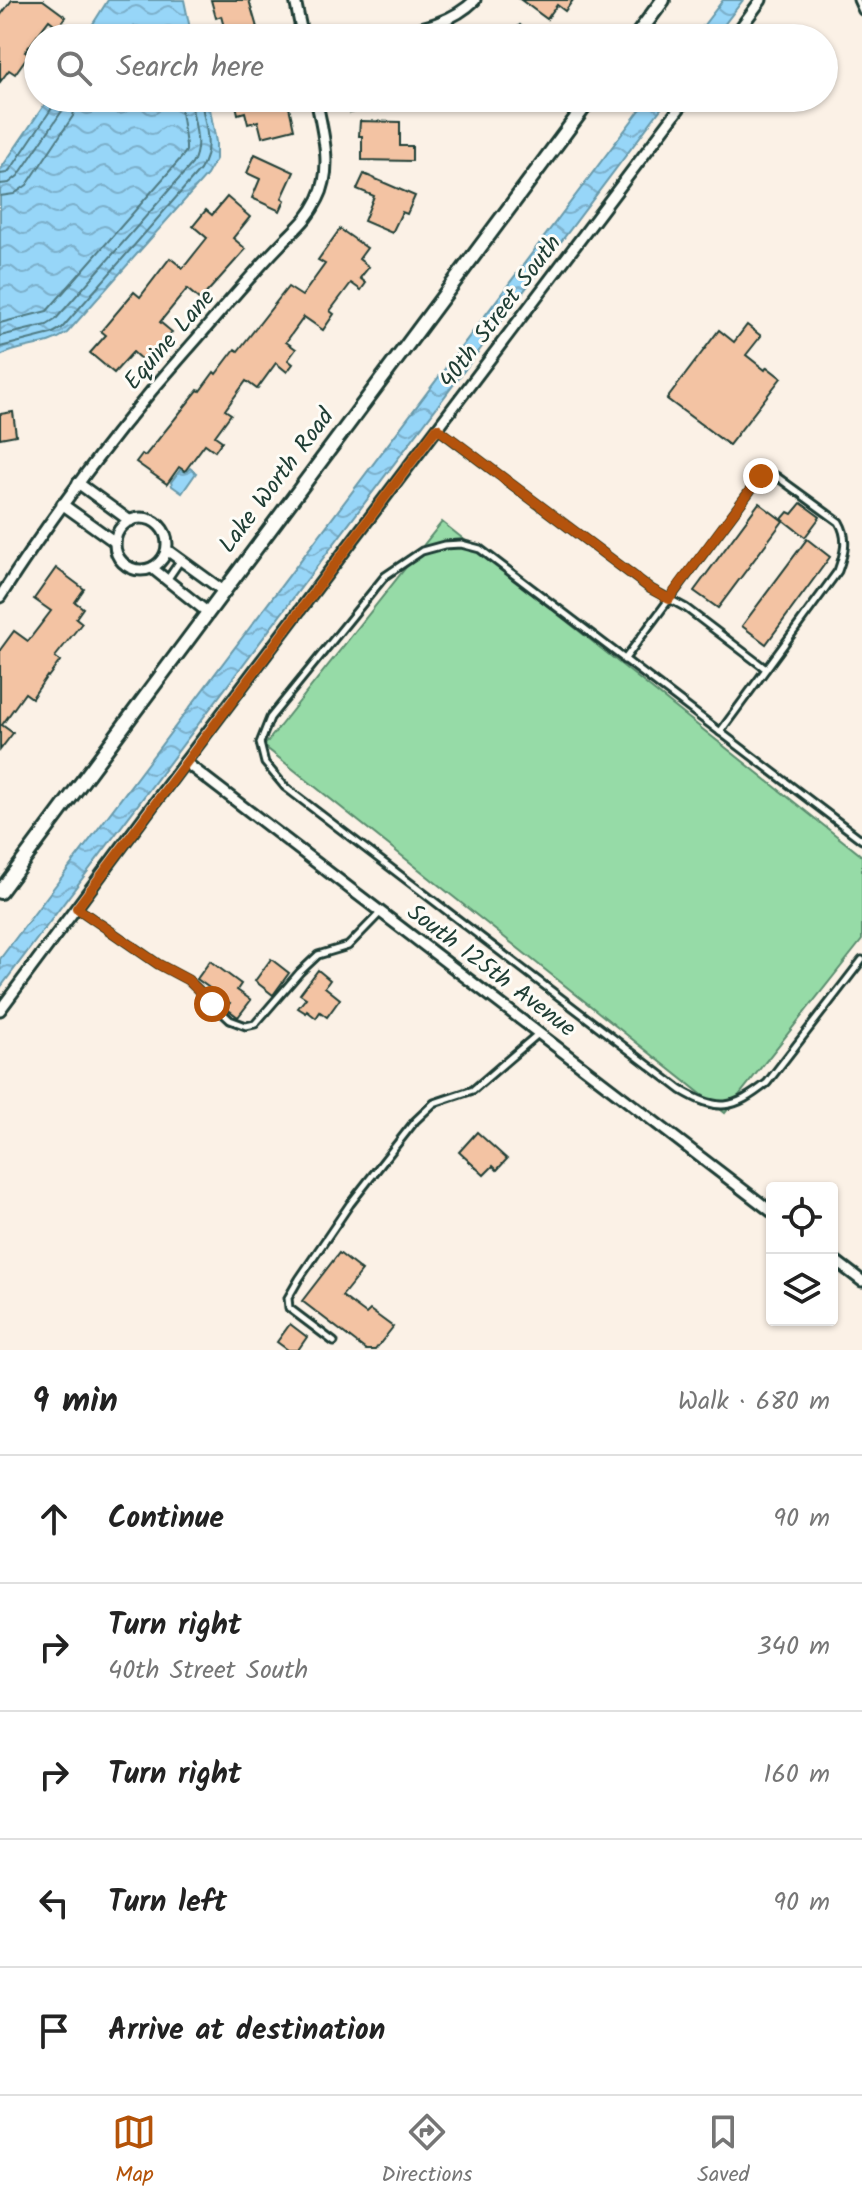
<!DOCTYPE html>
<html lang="en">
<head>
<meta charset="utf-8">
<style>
	:root { --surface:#fff; --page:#f2f2f2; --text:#222; --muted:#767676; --line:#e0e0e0; --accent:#b45309 }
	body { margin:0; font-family:Kalam,sans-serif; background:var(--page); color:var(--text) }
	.controls { position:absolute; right:24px; bottom:24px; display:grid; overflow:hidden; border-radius:8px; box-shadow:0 2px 6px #0004 }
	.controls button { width:72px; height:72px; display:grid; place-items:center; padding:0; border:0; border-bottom:2px solid var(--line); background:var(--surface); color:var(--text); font:40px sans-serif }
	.stop { position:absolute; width:24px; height:24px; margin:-18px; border:6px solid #b45309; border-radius:50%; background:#fff }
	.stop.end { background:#b45309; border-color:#fff; box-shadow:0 2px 8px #0008 }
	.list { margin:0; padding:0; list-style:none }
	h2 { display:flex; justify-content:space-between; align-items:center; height:104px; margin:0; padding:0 32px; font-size:34px }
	h2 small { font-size:26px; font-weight:400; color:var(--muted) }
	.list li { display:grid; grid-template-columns:52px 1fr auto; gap:24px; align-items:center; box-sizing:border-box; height:128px; padding:0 32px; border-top:2px solid var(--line) }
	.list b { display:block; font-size:30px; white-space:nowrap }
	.list p { margin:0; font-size:26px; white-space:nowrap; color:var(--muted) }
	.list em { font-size:26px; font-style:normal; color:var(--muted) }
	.icon { flex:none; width:44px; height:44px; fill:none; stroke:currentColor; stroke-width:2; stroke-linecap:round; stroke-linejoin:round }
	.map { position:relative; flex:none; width:862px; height:1350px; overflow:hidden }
	.search { position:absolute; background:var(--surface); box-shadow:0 2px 6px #0004; left:24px; right:24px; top:24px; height:88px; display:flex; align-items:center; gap:20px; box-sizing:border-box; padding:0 28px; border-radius:44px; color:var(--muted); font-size:30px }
	.sheet { height:744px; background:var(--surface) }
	nav { display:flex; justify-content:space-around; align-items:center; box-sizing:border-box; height:112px; border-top:2px solid var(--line); background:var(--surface); font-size:22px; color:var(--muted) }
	nav a { display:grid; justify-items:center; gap:4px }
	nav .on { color:var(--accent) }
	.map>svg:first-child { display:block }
	.pitch { fill:#96dba7; stroke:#5a8c6e; stroke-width:2 }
	.water { fill:url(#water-waves); stroke:#6799aa; stroke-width:2 }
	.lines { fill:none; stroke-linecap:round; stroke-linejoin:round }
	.shore { stroke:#4f7a82; stroke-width:2 }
	.building { fill:#f3c3a3; stroke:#1f3d34; stroke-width:2 }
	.service-casing { stroke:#1f3d34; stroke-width:11 }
	.minor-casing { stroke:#1f3d34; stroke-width:15 }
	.tertiary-casing { stroke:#1f3d34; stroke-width:18 }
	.service { stroke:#fdfcf7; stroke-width:5 }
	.minor { stroke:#fdfcf7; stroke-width:9 }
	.tertiary { stroke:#fdfcf7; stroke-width:12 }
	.route { stroke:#b45309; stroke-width:10 }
	.labels { text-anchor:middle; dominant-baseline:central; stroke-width:6; stroke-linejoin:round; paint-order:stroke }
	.street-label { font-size:24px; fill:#1f3d34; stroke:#fdfcf7 }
</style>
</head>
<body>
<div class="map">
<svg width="862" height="1350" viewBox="0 0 862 1350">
	<defs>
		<pattern id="water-waves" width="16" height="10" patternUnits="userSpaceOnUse" patternTransform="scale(2)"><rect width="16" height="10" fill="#97d6f8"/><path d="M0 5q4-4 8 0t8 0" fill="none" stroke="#7bafca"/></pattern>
	</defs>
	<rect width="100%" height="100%" fill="#fbf1e6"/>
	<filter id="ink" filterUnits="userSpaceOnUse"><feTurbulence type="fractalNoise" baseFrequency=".0125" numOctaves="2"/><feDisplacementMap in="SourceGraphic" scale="16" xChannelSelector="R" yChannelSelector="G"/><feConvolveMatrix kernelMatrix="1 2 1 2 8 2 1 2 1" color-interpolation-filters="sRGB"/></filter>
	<g filter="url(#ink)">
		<path class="pitch" d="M442,522L862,856V940L725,1113L264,746Z"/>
		<g class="water">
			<path d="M108,0H184L192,38H84Z"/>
			<path d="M723,0H743L714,38H694Z"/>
			<path d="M49,98H208L216,142V159L207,175L67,333C45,348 22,344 0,356V170Z"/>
			<path d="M649,98H669L0,988V959Z"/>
			<path d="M190,468L196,473L182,493L172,486L171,482L180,470L186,472Z"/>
		</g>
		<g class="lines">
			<g class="shore">
				<path d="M0,174L7,173L13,166L54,105L55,98"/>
				<path d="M0,184L9,183L18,176L62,111L65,98"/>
				<path d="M0,196L14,194L27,185L73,116L77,98"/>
				<path d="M0,323L47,311L182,157L186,151V145L179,98"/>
				<path d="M0,336L47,325L55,320L192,164C204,143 192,121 191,98"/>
				<path d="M0,347L51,334L62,328L200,170C215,145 204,126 201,98"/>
			</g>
		</g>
		<g class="building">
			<path d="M12,0H43L66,17L58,27L49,20L25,52L29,54L15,74L9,70L0,82V16Z"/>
			<path d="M211,0H249L258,31L227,38L221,16L216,18Z"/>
			<path d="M521,0H573L565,11L557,5L547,19Z"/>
			<path d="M520,25L534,38H507Z"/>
			<path d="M264,98H287L294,129L262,137L258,121L248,124L245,112L238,114L236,105Z"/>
			<path d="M347,98H397L398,102L350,113Z"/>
			<path d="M360,121L400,122V146H412V161L362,160V136H359Z"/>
			<path d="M255,154L294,172L282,198L285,200L280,211L252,198L260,179L247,173Z"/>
			<path d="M364,174L415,196L407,214L402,212L392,233L364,221L374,196L357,189Z"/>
			<path d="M227,197L250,217L233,238L246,249L200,300L187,289L160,322L172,332L145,363L133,352L114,373L90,353L106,335L101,331L134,292L140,297L170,258L183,268L207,238L193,226L206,210L212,215Z"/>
			<path d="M340,229L367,248L359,259L369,267L360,278L366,283L361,290L351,283L330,311L334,314L323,330L304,317L286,342L296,349L288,360L293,364L287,372L276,363L257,389L246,381L225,410L231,414L215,436L222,441L215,451L205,444L185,471L179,467L167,484L136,462L142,454L145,456L198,390L200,391L214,372L216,374L235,349L238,351L288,287L302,296L325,264L318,260Z"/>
			<path d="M747,325L761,336L746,355L765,370L767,367L781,378L729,445L667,399L719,330L734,342Z"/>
			<path d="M13,412L16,435L0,438V414Z"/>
			<path d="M759,503L783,521L718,608L694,591Z"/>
			<path d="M801,503L820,517L805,537L782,519L788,512L792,514Z"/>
			<path d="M807,539L830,557L766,644L742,626Z"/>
			<path d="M56,568L84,589L75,602L83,608L76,618L82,623L55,657L60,661L48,677L47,676L32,698L25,693L2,725L13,733L0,750V650L14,631L28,641L51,611L34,599Z"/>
			<path d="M271,959L289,973L273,995L255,981Z"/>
			<path d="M210,961L241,984L237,990L251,1000L238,1017L226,1008L230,1003L197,979Z"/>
			<path d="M318,970L330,980L325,987L340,999L327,1017L320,1012L316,1018L307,1011L306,1013L298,1008L306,998L300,994Z"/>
			<path d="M477,1132L507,1159L497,1170L493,1166L484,1175L459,1152Z"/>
			<path d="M339,1253L362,1271L342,1296L366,1314L370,1310L393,1327L375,1350H366L302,1301Z"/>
			<path d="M290,1324L307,1337L298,1350H288L277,1342Z"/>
		</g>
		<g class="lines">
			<g class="service-casing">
				<g id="service">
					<path d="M857,0L862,11"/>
					<path d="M438,429L651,589L686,608L766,669"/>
					<path d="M167,580L180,561"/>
					<path d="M624,660L761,476H776L839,522C849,539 844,554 838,571L720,732"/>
					<path d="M862,840L480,549L461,544L444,545L422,551L385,576L270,718L260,743L265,763L285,787L681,1090C718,1112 733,1110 767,1083L862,960"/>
					<path d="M77,908L158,964L188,980L230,1020L246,1026L255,1024L300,972L318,955L348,946L380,913"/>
					<path d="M334,1342L289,1308L288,1298L299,1279L350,1204L415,1121L434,1103L473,1090L538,1034"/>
				</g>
			</g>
			<g class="minor-casing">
				<g id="minor">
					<path d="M295,0L303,38"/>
					<path d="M377,38C411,30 449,26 475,0"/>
					<path d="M733,38L761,0"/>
					<path d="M78,483L130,521"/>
					<path d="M62,504L115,542"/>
					<circle cx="141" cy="544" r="26"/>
					<path d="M167,550L222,590"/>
					<path d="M152,568L207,612"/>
					<path d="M0,597C56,510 118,427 187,350C218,315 247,279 280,245C296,228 307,221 318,199C334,168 322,130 316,98"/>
					<path d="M185,762L772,1212"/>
					<path d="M0,1010L185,762L687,98"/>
					<path d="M832,1258L862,1281"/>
				</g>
			</g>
			<g class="tertiary-casing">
				<g id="tertiary">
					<path d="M635,38L663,0"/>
					<path d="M0,892L591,98"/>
				</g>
			</g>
			<use href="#service" class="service"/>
			<use href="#minor" class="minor"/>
			<use href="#tertiary" class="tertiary"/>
		</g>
	</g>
	<g class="lines" filter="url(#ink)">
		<path class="route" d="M212,1004L188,980L158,964L77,908L437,428L651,589L669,599L761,476"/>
	</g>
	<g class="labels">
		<g class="street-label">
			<text transform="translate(501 312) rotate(-53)">40th Street South</text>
			<text transform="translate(170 340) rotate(-49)">Equine Lane</text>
			<text transform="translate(277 481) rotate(-53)">Lake Worth Road</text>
			<text transform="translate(491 971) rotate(37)">South 125th Avenue</text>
		</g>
	</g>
</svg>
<div class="controls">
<button><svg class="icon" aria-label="locate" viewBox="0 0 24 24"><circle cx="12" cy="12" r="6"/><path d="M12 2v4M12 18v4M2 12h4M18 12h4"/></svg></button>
<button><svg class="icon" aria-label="layers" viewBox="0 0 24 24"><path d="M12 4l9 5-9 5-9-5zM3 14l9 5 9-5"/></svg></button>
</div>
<div class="stop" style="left:212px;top:1004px"></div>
<div class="stop end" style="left:761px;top:476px"></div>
<div class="search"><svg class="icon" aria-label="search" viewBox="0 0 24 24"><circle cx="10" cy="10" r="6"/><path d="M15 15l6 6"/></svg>Search here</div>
</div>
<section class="sheet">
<h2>9 min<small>Walk · 680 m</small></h2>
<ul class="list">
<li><svg class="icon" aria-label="ahead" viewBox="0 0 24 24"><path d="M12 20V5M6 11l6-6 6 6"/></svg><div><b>Continue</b></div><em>90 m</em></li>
<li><svg class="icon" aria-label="right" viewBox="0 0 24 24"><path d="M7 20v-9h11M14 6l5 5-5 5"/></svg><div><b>Turn right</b><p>40th Street South</p></div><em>340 m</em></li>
<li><svg class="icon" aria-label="right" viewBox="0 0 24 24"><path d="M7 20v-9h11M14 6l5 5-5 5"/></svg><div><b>Turn right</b></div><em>160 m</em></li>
<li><svg class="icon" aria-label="left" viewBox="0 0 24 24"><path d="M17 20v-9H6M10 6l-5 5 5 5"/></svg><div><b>Turn left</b></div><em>90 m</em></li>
<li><svg class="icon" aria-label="arrive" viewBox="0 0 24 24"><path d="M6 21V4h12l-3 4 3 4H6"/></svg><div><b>Arrive at destination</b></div></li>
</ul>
</section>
<nav>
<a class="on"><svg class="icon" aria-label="map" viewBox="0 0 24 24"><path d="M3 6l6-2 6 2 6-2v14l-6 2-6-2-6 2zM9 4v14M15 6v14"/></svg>Map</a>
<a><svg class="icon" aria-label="directions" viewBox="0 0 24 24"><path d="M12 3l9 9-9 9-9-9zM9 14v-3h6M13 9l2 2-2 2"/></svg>Directions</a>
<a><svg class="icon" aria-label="saved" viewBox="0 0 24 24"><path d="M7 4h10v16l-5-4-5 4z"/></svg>Saved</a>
</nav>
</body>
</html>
